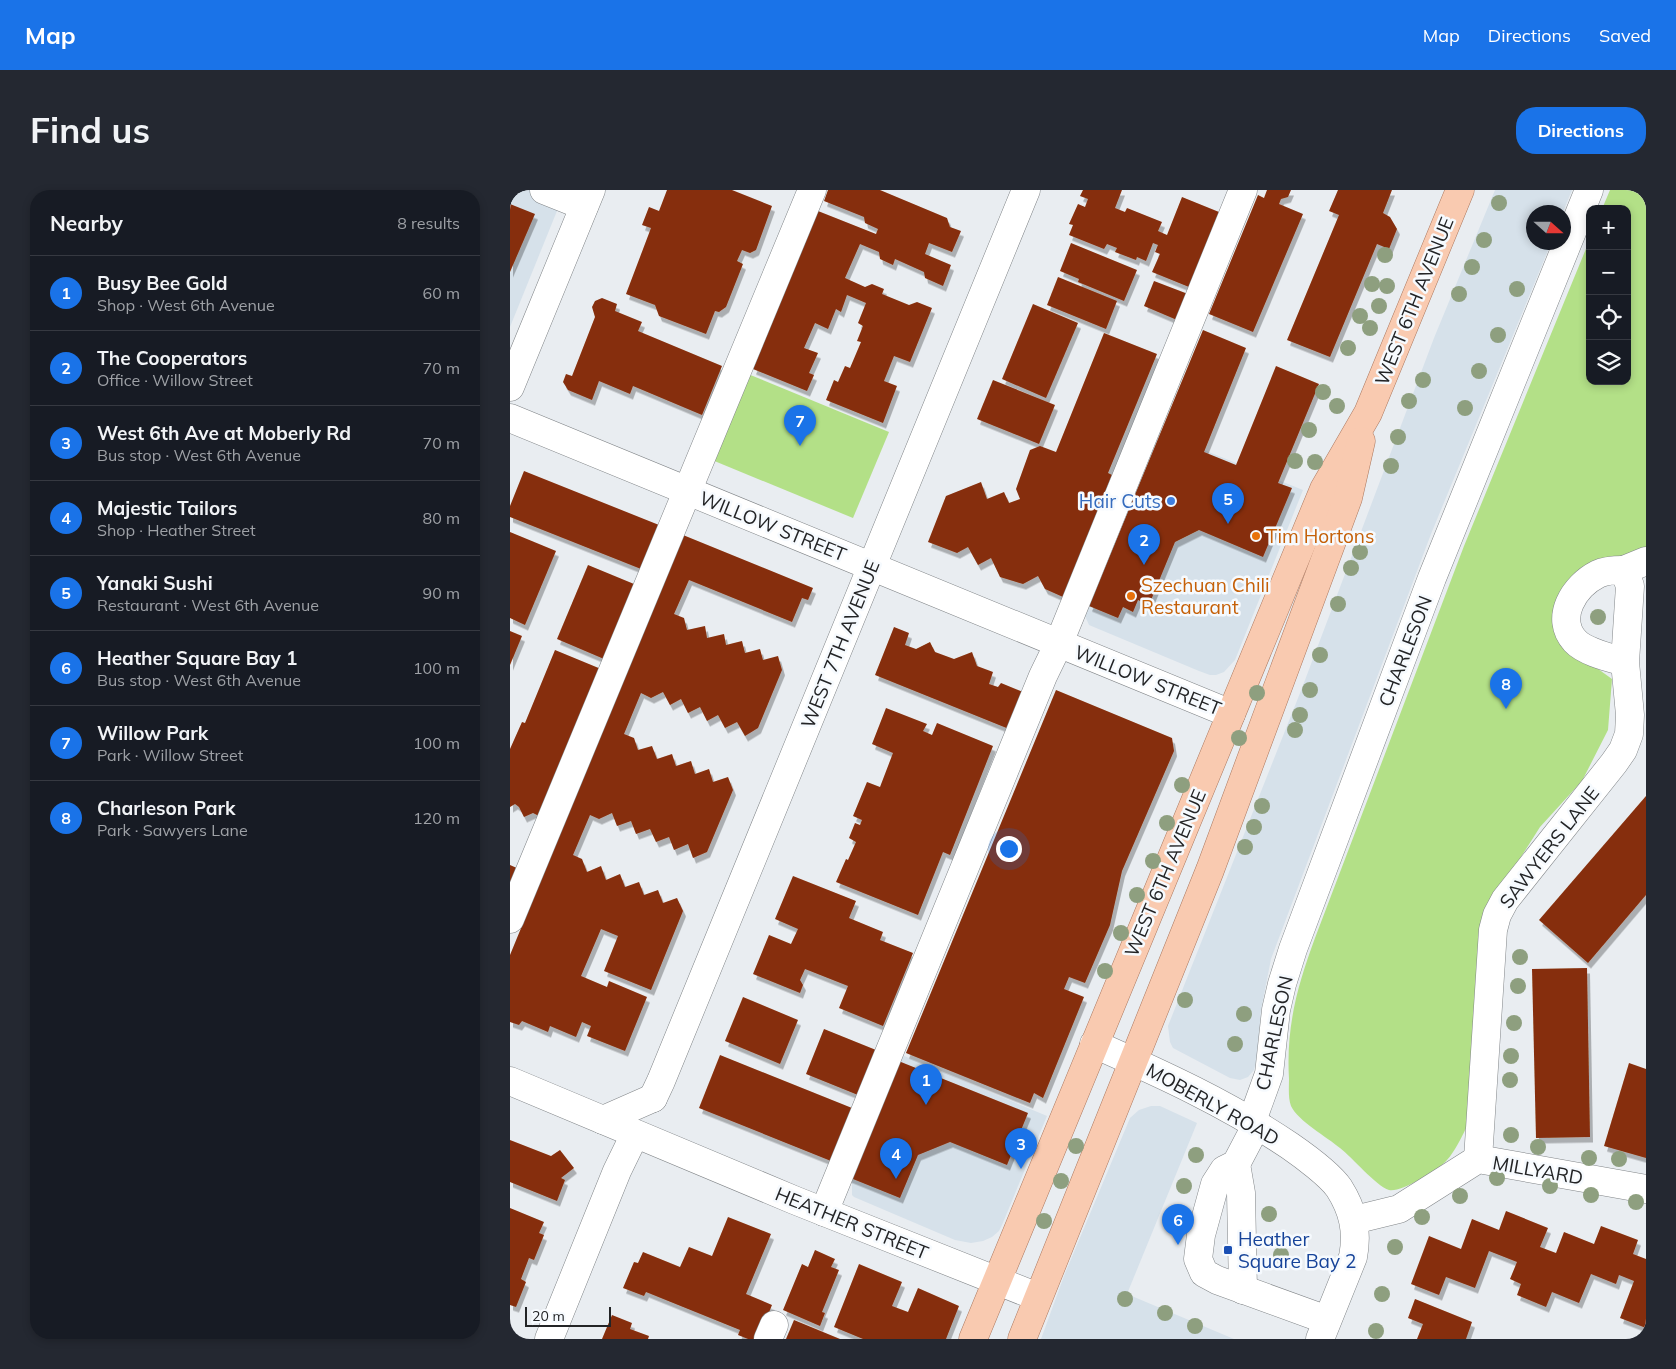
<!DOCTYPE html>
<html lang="en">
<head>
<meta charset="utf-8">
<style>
	:root { --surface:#171b24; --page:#242831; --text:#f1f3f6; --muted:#9ea1a6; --line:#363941; --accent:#1a73e8 }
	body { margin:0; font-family:Mulish,sans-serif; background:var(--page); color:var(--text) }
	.controls { position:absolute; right:15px; top:15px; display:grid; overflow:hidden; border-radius:10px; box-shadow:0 2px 8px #0003 }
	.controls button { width:45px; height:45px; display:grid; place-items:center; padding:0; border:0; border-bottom:1px solid var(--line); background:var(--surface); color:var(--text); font:25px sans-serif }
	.compass { position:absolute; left:1016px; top:15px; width:45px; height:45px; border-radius:50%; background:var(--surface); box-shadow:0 2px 8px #0003; rotate:111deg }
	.scale { position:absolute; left:15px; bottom:12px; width:86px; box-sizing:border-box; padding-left:5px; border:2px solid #232426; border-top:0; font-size:14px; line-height:18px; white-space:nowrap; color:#232426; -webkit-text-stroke:4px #f6fafe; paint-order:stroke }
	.you { position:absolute; left:498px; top:658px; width:18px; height:18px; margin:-12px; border:4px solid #fff; border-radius:50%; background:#1a73e8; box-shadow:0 0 0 8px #1a73e833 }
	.badge { display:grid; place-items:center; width:32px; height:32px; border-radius:50%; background:var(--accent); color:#fff; font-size:16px; font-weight:700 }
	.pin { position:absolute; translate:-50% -41px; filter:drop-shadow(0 1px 2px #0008) }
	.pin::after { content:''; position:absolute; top:26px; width:18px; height:15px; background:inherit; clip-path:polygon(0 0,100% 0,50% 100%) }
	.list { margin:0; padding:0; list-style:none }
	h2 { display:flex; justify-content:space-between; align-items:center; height:65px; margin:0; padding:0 20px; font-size:21px }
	h2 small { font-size:16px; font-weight:400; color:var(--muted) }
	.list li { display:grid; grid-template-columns:32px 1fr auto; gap:15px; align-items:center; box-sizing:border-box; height:75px; padding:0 20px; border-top:1px solid var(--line) }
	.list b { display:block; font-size:19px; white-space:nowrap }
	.list p { margin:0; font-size:16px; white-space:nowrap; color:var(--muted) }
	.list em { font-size:16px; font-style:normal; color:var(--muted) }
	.icon { flex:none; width:28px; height:28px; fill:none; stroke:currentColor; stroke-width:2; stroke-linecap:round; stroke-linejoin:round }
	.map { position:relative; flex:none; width:1136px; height:1149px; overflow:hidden; border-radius:20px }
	header { display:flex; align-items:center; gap:30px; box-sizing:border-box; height:70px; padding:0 25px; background:var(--accent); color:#fff }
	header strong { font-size:24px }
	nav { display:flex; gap:28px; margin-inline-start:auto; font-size:18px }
	.intro { display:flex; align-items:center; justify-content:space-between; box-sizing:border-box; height:120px; padding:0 30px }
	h1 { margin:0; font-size:35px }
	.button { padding:12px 22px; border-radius:20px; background:var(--accent); color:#fff; font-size:18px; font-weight:700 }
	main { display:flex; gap:30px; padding:0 30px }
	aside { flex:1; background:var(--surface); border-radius:20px; box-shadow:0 2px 8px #0003 }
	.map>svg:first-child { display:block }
	.built { fill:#d6e1ea }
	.green { fill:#b3e087 }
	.building { fill:#862e09; filter:url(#shadow) }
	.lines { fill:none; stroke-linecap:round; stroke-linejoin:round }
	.minor-casing { stroke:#818588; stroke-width:29 }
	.major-casing { stroke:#ac785e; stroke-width:29 }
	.minor { stroke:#fff; stroke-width:28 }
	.major { stroke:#f9cab0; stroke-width:28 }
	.tree { fill:#8e9f7f }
	.shop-dot { fill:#3f7fe0; stroke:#f6fafe; stroke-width:2 }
	.food-dot { fill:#e8710a; stroke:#f6fafe; stroke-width:2 }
	.transit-dot { fill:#1a4fb4; stroke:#f6fafe; stroke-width:2 }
	.labels { text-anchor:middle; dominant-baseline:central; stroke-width:5; stroke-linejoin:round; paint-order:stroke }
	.street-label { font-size:19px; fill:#232426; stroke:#f6fafe }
	.shop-label { font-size:19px; fill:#366cbe; stroke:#f6fafe; text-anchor:end }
	.food-label { font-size:19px; fill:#c56008; stroke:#f6fafe; text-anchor:start }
	.transit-label { font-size:19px; fill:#164399; stroke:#f6fafe; text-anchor:start }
</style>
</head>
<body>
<header>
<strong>Map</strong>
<nav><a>Map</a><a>Directions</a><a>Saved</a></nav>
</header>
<div class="intro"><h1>Find us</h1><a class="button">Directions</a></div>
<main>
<aside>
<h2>Nearby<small>8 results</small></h2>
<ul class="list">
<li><span class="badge">1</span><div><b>Busy Bee Gold</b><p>Shop · West 6th Avenue</p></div><em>60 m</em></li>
<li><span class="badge">2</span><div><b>The Cooperators</b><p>Office · Willow Street</p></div><em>70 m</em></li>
<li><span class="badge">3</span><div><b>West 6th Ave at Moberly Rd</b><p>Bus stop · West 6th Avenue</p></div><em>70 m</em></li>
<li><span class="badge">4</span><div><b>Majestic Tailors</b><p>Shop · Heather Street</p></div><em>80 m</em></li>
<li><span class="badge">5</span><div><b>Yanaki Sushi</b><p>Restaurant · West 6th Avenue</p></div><em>90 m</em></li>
<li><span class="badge">6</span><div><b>Heather Square Bay 1</b><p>Bus stop · West 6th Avenue</p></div><em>100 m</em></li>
<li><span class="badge">7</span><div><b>Willow Park</b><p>Park · Willow Street</p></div><em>100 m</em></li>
<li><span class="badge">8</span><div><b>Charleson Park</b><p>Park · Sawyers Lane</p></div><em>120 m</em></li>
</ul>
</aside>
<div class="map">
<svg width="1136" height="1149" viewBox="0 0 1136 1149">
	<defs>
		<filter id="shadow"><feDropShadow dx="3" dy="5.5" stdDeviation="0" flood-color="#0004"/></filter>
	</defs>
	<rect width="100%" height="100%" fill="#e9edf1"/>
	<g class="built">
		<path d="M0,0H34L49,16L0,137Z"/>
		<path d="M985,0H1062L1053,22H1024V52L1041,53L921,344L761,769L751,820L747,867L744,880L738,887L730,890L720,888L663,858L660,852L658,836L792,498L924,148Z"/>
		<path d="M637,237L793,300L725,470L714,482L706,485H700L689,481L579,435L575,426V417Z"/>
		<path d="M380,860L537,926L492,1035L489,1041L482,1047L473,1051L461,1053L445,1050L344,1007L342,1005V984Z"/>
		<path d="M641,916H650L687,933L617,1104L724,1149H531L554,1086L615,940L620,928L629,920Z"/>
	</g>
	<g class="green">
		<path d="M1100,0H1136V358L1086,375L1058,399L1077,471L1102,489L1098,540L1072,591L1030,637L980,716L957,936C952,947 942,967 933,974C924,982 890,1003 879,1000C866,996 842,967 830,958C817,947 788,931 781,916C778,908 779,897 779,889C776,837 787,797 805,748L954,356L1080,49V191H1117V19H1092Z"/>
		<path d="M238,184L379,242L343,328L202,270Z"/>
	</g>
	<g class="building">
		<path d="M157,0H222L262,16L246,60L240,63L232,60L227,71L233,74L216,117L209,122L205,121L196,144L149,126L145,115L116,104L141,38L132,35L139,17L149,21Z"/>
		<path d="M318,0H370L437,28L440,37L451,41L442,62L419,53L415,64L441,75L433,96L415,88L414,82L385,69L383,75L370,69L369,62L350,54L335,88L355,97L362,94L374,99L372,104L399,115L407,112L422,118L400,172L384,166L374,191L387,196L373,233L316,210L324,190L328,192L335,176L340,178L351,152L347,151L353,136L348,133L356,113L337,105L331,122L326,119L318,139L305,133L294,158L308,163L299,183L304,185L297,201L243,179L308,21L366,44L368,39L355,33L354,27L314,11Z"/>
		<path d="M573,0H612L605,18L615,22L617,18L652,32L648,41L657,45L672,7L709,22L679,97L642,82L650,64L645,62L648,55L643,53L636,71L627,67L626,70L605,62L607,58L597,54L594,59L559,45L563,35L559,34L568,14L575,17L578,9L570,6Z"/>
		<path d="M757,0H781L778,7L771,9L769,14L793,24L743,142L699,124L748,5L754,8Z"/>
		<path d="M828,0H882L873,23L880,27L887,39L879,59L867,54L820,167L777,150L829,25L819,21Z"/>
		<path d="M0,14L25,24L0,82Z"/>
		<path d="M561,53L627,80L614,111L568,92L569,89L550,81Z"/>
		<path d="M548,87L607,111L596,139L537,115Z"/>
		<path d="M644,91L678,104L667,130L634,116Z"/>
		<path d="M92,108L107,114L105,121L132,132L128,141L212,176L192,225L123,196L120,204L89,191L82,210L58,200L53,192L56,184L62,186L85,127L82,117L85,111Z"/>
		<path d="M523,114L568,133L536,208L492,189Z"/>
		<path d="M693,140L736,158L694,262L726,275L766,176L809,194L768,293L782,298L753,367L689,340L665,352L639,415L628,410L623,422L613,417L608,428L579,416Z"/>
		<path d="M594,143L647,164L598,283L602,285L553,407L535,399L528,386L513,394L490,387L481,368L468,375L458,357L447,363L418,352L436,306L471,292L477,309L494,302L499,313L510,309L506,299L520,260L530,256L546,262Z"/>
		<path d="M483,190L545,215L529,254L467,229Z"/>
		<path d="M14,281L149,335L131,379L0,327V316Z"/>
		<path d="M0,342L46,361L15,435L0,428Z"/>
		<path d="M173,345L303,398L298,410L292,408L282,432L179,390L164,424L174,428L177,440L195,436L197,448L214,444L216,455L232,451L235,463L250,459L253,470L268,466L272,480L248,538L235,546L227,532L215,538L208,525L197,531L190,517L178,523L171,509L160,515L153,502L141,508L131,503L114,544L124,548L128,560L142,556L147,569L162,564L166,576L181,571L185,584L199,579L203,592L218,587L223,600L197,662L183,668L178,654L164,660L159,647L146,652L140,639L126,644L121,631L107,636L102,623L89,629L80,625L63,665L72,669L77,682L91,676L96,690L110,684L115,697L129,692L134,705L148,700L153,713L167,708L173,721L141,800L94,781L108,746L91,739L71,786L97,797L99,791L137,807L115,861L77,846L81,836L72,832L66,847L40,836L38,842L12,831L9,835L0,832V765Z"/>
		<path d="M78,375L124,394L94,469L47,449Z"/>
		<path d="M384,437L399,443L395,455L406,459L420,452L425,462L444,469L462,462L467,476L483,482L479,494L488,497L491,493L513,502L499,539L365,485Z"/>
		<path d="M0,441L12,446L0,475Z"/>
		<path d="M45,460L91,479L29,626L23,623L14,627L9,617L5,614L0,617V559L12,532L15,533Z"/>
		<path d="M546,500L662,548L664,561L612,681L600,735L575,793L559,787L554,799L574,807L533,908L524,903L520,913L396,863Z"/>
		<path d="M376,518L417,534L413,541L422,545L427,533L483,556L440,665L433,662L408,725L326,692L336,669L338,670L346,652L339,648L345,633L350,635L352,630L343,626L357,592L370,597L383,563L362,554Z"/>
		<path d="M1136,606V705L1078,773L1029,730Z"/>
		<path d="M0,675L9,679L0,700Z"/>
		<path d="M283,686L346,711L339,728L373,742L370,750L403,763L373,836L329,818L338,796L295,779L290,790L293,795L290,803L243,784L259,745L281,754L288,739L265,729Z"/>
		<path d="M1077,778L1080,947L1026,948L1022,779Z"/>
		<path d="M233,807L288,830L270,874L215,851Z"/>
		<path d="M314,839L366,860L348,905L296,884Z"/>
		<path d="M210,865L342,918L321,971L189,918Z"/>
		<path d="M386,870L518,923L497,975L440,952L408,965L390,1008L338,987Z"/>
		<path d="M1119,873L1136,879V968L1094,956Z"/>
		<path d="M0,950L41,966L50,960L64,978L51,988L55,990L47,1011L0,992Z"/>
		<path d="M0,1018L34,1032L29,1043L34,1045L24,1070L19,1068L11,1089L16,1092L6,1117L0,1115Z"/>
		<path d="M996,1021L1038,1038L1030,1057L1046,1063L1054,1042L1084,1054L1091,1036L1128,1050L1123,1064L1136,1069V1138L1110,1128L1124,1091L1109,1085L1106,1094L1081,1084L1069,1113L1042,1102L1036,1117L1007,1105L1011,1094L1000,1089L1007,1072L979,1061L965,1098L936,1087L929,1105L901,1094L919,1046L951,1059L962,1029L989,1040Z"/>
		<path d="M218,1027L261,1044L236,1104L262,1115L248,1149H238L228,1145L230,1140L136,1102L134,1106L113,1098L124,1072L128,1073L133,1062L170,1077L179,1057L202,1066Z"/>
		<path d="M305,1060L325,1069L321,1077L329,1080L312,1122L315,1123L310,1136L273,1120L292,1074L298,1077Z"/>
		<path d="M349,1074L392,1092L382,1116L398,1122L408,1098L449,1116L436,1149H353L324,1137Z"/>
		<path d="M905,1109L962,1132L956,1149H907L913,1134L898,1128Z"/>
		<path d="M102,1125L122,1133L120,1139L139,1146L138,1149H92Z"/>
		<path d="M284,1130L330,1149H276Z"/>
	</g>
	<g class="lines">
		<g class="minor-casing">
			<g id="minor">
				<path d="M34,0L74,16"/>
				<path d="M0,197L81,0"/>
				<path d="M0,228L721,524"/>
				<path d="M1114,380L1136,371"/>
				<path d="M0,729L302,0"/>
				<path d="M584,854C652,884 718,914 780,956C793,965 820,985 829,998C843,1020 848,1041 843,1067L810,1149"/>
				<path d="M0,891L284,1010L528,1107"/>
				<path d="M143,908L151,891L516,0"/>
				<path d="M93,930L143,908"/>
				<path d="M742,931L759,884L766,820L772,794L783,759L922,388L1079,0"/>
				<path d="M747,934L726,974L714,980L705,994L691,1045L688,1069L694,1083L707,1090L817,1130"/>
				<path d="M968,969L983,740L987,725L995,710L1104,573L1113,560L1119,544L1120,525L1115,472L1120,396L1114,380C1106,380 1096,380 1088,384C1064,396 1044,428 1065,451C1075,462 1101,468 1115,472"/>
				<path d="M726,974L731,1003L733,1100"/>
				<path d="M314,1022L533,486L549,453L733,0"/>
				<path d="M844,1030L889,1019L968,969L1136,999"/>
				<path d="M39,1149L107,981L125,944"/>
				<path d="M258,1149L264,1135"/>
			</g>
		</g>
		<g class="major-casing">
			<g id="major">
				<path d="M463,1149L814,299L858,223L950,0"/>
				<path d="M512,1149L700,680L838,308L851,251"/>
			</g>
		</g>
		<use href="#minor" class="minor"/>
		<use href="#major" class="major"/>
	</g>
	<g class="tree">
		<circle cx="989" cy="13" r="8"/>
		<circle cx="974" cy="50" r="8"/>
		<circle cx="875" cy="65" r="8"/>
		<circle cx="962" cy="77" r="8"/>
		<circle cx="862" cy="94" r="8"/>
		<circle cx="877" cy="96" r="8"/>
		<circle cx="1007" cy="99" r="8"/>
		<circle cx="949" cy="104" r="8"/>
		<circle cx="869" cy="116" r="8"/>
		<circle cx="850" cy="126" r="8"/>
		<circle cx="860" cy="138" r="8"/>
		<circle cx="988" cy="145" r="8"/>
		<circle cx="838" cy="158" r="8"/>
		<circle cx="969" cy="181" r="8"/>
		<circle cx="913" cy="190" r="8"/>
		<circle cx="813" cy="202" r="8"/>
		<circle cx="899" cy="211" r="8"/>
		<circle cx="827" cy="216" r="8"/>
		<circle cx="955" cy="218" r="8"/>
		<circle cx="799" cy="240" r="8"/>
		<circle cx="888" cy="247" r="8"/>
		<circle cx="785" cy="271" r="8"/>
		<circle cx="805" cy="272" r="8"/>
		<circle cx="881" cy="276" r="8"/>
		<circle cx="850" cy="362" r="8"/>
		<circle cx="841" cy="378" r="8"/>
		<circle cx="828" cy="414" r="8"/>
		<circle cx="1088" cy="427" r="8"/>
		<circle cx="810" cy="465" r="8"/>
		<circle cx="800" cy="500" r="8"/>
		<circle cx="747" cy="503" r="8"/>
		<circle cx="790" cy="525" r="8"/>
		<circle cx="785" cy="540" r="8"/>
		<circle cx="729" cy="548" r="8"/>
		<circle cx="672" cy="595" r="8"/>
		<circle cx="752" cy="616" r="8"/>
		<circle cx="657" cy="633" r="8"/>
		<circle cx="744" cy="637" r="8"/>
		<circle cx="735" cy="657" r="8"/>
		<circle cx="643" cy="671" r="8"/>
		<circle cx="627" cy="705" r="8"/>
		<circle cx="611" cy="743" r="8"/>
		<circle cx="1010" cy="767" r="8"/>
		<circle cx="595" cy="781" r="8"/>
		<circle cx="1008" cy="796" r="8"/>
		<circle cx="675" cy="810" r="8"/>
		<circle cx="734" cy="824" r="8"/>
		<circle cx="1004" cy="833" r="8"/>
		<circle cx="725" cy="854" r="8"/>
		<circle cx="1001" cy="866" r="8"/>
		<circle cx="1000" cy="890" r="8"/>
		<circle cx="1001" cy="945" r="8"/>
		<circle cx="566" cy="956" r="8"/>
		<circle cx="1028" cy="957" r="8"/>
		<circle cx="686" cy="965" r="8"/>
		<circle cx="1079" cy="968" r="8"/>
		<circle cx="1109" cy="969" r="8"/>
		<circle cx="987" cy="988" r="8"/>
		<circle cx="551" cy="991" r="8"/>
		<circle cx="674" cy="996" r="8"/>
		<circle cx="1040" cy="996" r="8"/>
		<circle cx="1081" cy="1005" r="8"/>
		<circle cx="950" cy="1006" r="8"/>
		<circle cx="1126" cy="1012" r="8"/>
		<circle cx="759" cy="1024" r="8"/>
		<circle cx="912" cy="1027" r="8"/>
		<circle cx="534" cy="1031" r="8"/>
		<circle cx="885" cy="1057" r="8"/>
		<circle cx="771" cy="1065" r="8"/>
		<circle cx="872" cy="1104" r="8"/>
		<circle cx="615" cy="1109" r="8"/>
		<circle cx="655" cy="1123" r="8"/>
		<circle cx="685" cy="1136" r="8"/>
		<circle cx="866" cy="1141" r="8"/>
	</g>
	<circle class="shop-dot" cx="661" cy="311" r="5"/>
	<g class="food-dot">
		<circle cx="746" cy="346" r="5"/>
		<circle cx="621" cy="406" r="5"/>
	</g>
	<rect class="transit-dot" x="713" y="1055" width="10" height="10" rx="2.5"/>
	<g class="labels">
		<g class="street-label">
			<text transform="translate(904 111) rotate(-68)">WEST 6TH AVENUE</text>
			<text transform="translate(263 336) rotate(22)">WILLOW STREET</text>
			<text transform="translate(330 454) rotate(-68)">WEST 7TH AVENUE</text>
			<text transform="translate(895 461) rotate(-69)">CHARLESON</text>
			<text transform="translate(638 490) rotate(22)">WILLOW STREET</text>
			<text transform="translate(1039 657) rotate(-52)">SAWYERS LANE</text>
			<text transform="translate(655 683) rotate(-67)">WEST 6TH AVENUE</text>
			<text transform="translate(764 843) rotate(-78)">CHARLESON</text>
			<text transform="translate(703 914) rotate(29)">MOBERLY ROAD</text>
			<text transform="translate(1028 980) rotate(10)">MILLYARD</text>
			<text transform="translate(342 1033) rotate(22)">HEATHER STREET</text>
		</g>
		<g class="shop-label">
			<text x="651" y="311">Hair Cuts</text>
		</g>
		<g class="food-label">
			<text x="756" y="346">Tim Hortons</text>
			<text x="631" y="395">Szechuan Chili<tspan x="631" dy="22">Restaurant</tspan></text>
		</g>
		<g class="transit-label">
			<text x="728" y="1049">Heather<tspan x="728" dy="22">Square Bay 2</tspan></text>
		</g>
	</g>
</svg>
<div class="controls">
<button>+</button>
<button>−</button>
<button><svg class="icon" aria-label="locate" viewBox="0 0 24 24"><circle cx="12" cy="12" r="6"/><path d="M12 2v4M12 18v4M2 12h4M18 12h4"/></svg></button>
<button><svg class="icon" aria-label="layers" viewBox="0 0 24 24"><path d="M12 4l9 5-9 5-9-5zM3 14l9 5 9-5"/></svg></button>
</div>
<svg class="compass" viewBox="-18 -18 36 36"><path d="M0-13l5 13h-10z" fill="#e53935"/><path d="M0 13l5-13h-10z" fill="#9ea1a6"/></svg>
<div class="scale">20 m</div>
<div class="you"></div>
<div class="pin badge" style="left:416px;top:915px">1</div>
<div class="pin badge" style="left:634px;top:375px">2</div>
<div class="pin badge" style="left:511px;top:979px">3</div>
<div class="pin badge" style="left:386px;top:989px">4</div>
<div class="pin badge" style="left:718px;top:334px">5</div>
<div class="pin badge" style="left:668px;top:1055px">6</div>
<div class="pin badge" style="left:290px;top:256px">7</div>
<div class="pin badge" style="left:996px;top:519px">8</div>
</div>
</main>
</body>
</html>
